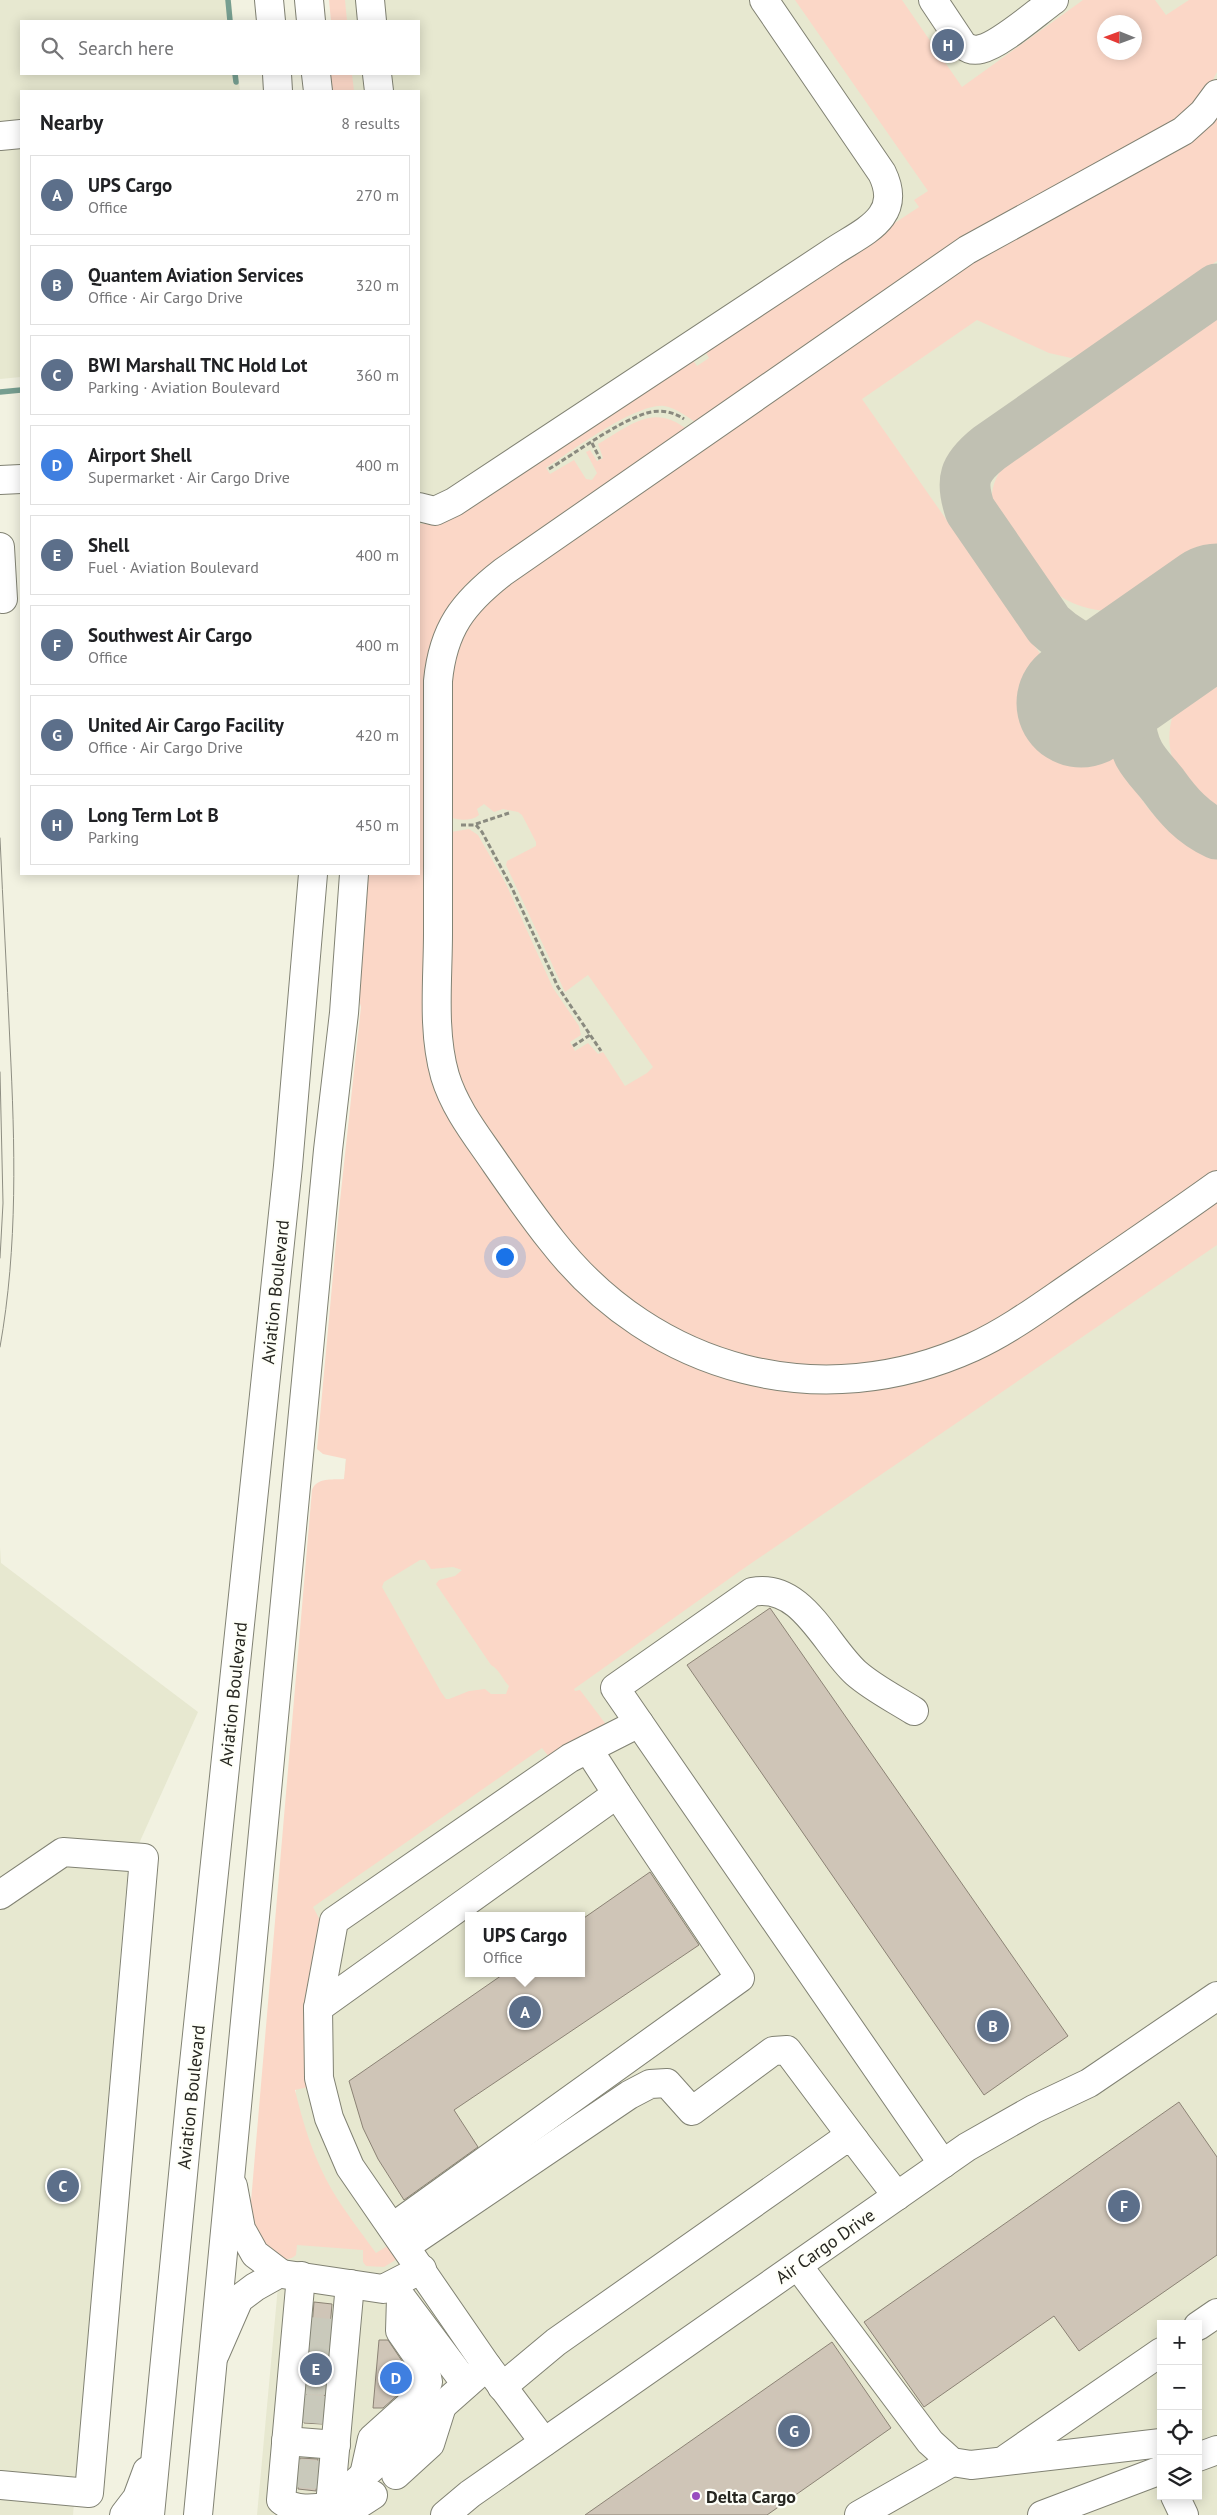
<!DOCTYPE html>
<html lang="en">
<head>
<meta charset="utf-8">
<style>
	:root { --surface:#fff; --page:#f6f6f6; --text:#202124; --muted:#757577; --line:#e0e0e0; --accent:#994dbf }
	body { margin:0; font-family:"PT Sans",sans-serif; background:var(--page); color:var(--text) }
	.controls { position:absolute; right:15px; bottom:15px; display:grid; overflow:hidden; border-radius:0px; box-shadow:0 2px 12px #0003 }
	.controls button { width:45px; height:45px; display:grid; place-items:center; padding:0; border:0; border-bottom:1px solid var(--line); background:var(--surface); color:var(--text); font:25px sans-serif }
	.compass { position:absolute; left:1097px; top:15px; width:45px; height:45px; border-radius:50%; background:var(--surface); box-shadow:0 2px 12px #0003; rotate:271deg }
	.you { position:absolute; left:504px; top:1256px; width:18px; height:18px; margin:-12px; border:4px solid #fff; border-radius:50%; background:#1a73e8; box-shadow:0 0 0 8px #1a73e833 }
	.badge { display:grid; place-items:center; width:32px; height:32px; border-radius:50%; background:var(--accent); color:#fff; font-size:16px; font-weight:700 }
	.pin { position:absolute; translate:-50% -50%; border:2px solid #fff; box-shadow:0 1px 5px #0006 }
	.popup { position:absolute; left:465px; top:1912px; width:120px; height:65px; box-sizing:border-box; display:grid; place-content:center; border-radius:0px; background:var(--surface); filter:drop-shadow(0 1px 4px #0005); font-size:16px; white-space:nowrap; color:var(--muted) }
	.popup b { font-size:19px; color:var(--text) }
	.popup::after { content:''; position:absolute; left:50%; top:100%; margin-left:-10px; border:10px solid transparent; border-top-color:var(--surface) }
	.list { margin:0; padding:0; list-style:none }
	h2 { display:flex; justify-content:space-between; align-items:center; height:65px; margin:0; padding:0 20px; font-size:21px }
	h2 small { font-size:16px; font-weight:400; color:var(--muted) }
	.list li { display:grid; grid-template-columns:32px 1fr auto; gap:15px; align-items:center; box-sizing:border-box; height:80px; margin:0 10px 10px; padding:0 10px; border:1px solid var(--line); border-radius:0px }
	.list b { display:block; font-size:19px; white-space:nowrap }
	.list p { margin:0; font-size:16px; white-space:nowrap; color:var(--muted) }
	.list em { font-size:16px; font-style:normal; color:var(--muted) }
	.icon { flex:none; width:28px; height:28px; fill:none; stroke:currentColor; stroke-width:2; stroke-linecap:round; stroke-linejoin:round }
	.map { position:relative; flex:none; width:1217px; height:2515px; overflow:hidden }
	.search { position:absolute; background:var(--surface); box-shadow:0 2px 12px #0003; left:20px; top:20px; width:400px; height:55px; display:flex; align-items:center; gap:12px; box-sizing:border-box; padding:0 18px; border-radius:0px; color:var(--muted); font-size:19px }
	.panel { position:absolute; background:var(--surface); box-shadow:0 2px 12px #0003; left:20px; top:90px; width:400px; height:785px; border-radius:0px }
	.map>svg:first-child { display:block }
	.built { fill:#e7e8d0; fill-rule:evenodd }
	.green { fill:#fbd7c7; fill-rule:evenodd }
	.lines { fill:none; stroke-linecap:round; stroke-linejoin:round }
	.stream { stroke:#769e90; stroke-width:5.5 }
	.taxiway { stroke:#c0c0b2; stroke-width:51 }
	.runway { stroke:#c0c0b2; stroke-width:129 }
	.building { fill:#cfc5b7; stroke:#8c8375 }
	.minor-tunnel { stroke:#c9c9bb; stroke-width:28; stroke-dasharray:28 14; stroke-linecap:butt }
	.minor-casing { stroke:#818273; stroke-width:30 }
	.major-casing { stroke:#818273; stroke-width:30 }
	.path { stroke:#8a8a7f; stroke-width:3; stroke-dasharray:5 2.5; stroke-linecap:butt }
	.minor { stroke:#fff; stroke-width:28 }
	.major { stroke:#fff; stroke-width:28 }
	.tram { stroke:#8e8e82; stroke-width:1 }
	.poi-dot { fill:#994dbf; stroke:#fefff8; stroke-width:2 }
	.labels { text-anchor:middle; dominant-baseline:central; stroke-width:4.5; stroke-linejoin:round; paint-order:stroke }
	.street-label { font-size:18px; fill:#272721; stroke:#fefff8 }
	.poi-label { font-size:18px; font-weight:bold; fill:#272721; stroke:#fefff8; text-anchor:start }
</style>
</head>
<body>
<div class="map">
<svg width="1217" height="2515" viewBox="0 0 1217 2515">
	<rect width="100%" height="100%" fill="#f2f2e1"/>
	<g class="built">
		<path d="M0,0H231L233,21H21V74H238L240,91H21V377L0,379Z"/>
		<path d="M344,0H1217V2515H257L314,1894L348,1430L419,874V91H353L351,74H419V21H346ZM1104,22H1134V52H1104ZM469,1916H581V1973H469ZM1161,2324H1198V2496H1161Z"/>
		<path d="M0,1547L1,1563L198,1712L128,1868L73,2515H0Z"/>
	</g>
	<g class="green">
		<path d="M329,0H345L347,21H331Z"/>
		<path d="M795,0H902L962,87L1083,0H1155L1166,15L1189,0H1217V72L1206,94L1190,113L698,424C687,417 677,408 664,406C636,403 570,452 546,468L550,474L574,460L586,479L592,480L597,473L586,452L590,450L597,461L603,458L598,444C631,425 654,402 689,431L473,578C449,601 434,626 428,659L426,1020L541,1247L572,1283L631,1332L881,1387L1217,1199V1245L740,1571L574,1689L575,1691L580,1690L605,1723L601,1729L592,1731L549,1757L542,1748L313,1907L322,1924L308,2087L295,2090C303,2124 314,2159 332,2190C345,2212 361,2232 376,2253L389,2245L397,2259L384,2267L366,2266L363,2262V2250L297,2245L296,2255C285,2266 269,2251 260,2245L250,2213L312,1490C317,1477 332,1480 344,1479L346,1459L323,1454L317,1449L339,1210L361,1007L358,996L368,874H419V524L443,522L691,358L697,366L709,358L704,349L919,207L914,200L928,191ZM1104,22H1134V52H1104ZM420,1560H425L431,1569L453,1567L462,1570L455,1576L439,1580L436,1584L491,1665C500,1670 502,1679 509,1686L506,1694H491L485,1689L469,1691L449,1699H446L441,1692L382,1587L384,1582Z"/>
		<path d="M331,74H352L354,91H331Z"/>
		<path d="M1217,113V261L1085,354L1071,358L1049,353L977,320L862,399L1148,808C1167,831 1189,847 1217,859V1170L994,1324L895,1362L808,1368L717,1350L643,1313L580,1259L475,1112L458,1077L450,1032L451,832L469,829L478,835L506,884L553,988L579,1026L581,1035L570,1042L575,1051L588,1043L598,1054L603,1052L625,1086L647,1073L653,1067L588,975L565,992L506,865L507,861L536,846V842L522,815L518,812L503,809L494,812L484,804L477,809L479,815C472,821 458,821 451,817C451,765 443,692 459,645C465,625 480,610 494,595L947,277Z"/>
		<path d="M1217,317V553C1185,575 1148,612 1107,611C1091,610 1073,605 1060,596C1043,585 995,520 992,500C991,485 998,473 1007,462Z"/>
		<path d="M1217,659V811C1150,772 1157,700 1217,659Z"/>
	</g>
	<g class="lines">
		<g class="stream">
			<path d="M228,0L230,21"/>
			<path d="M235,74L236,82"/>
			<path d="M0,392L21,390"/>
		</g>
		<g class="taxiway">
			<path d="M1150,655C1109,660 1080,653 1049,625L970,510C960,480 964,468 989,448L1217,289"/>
			<path d="M1150,655C1133,686 1122,721 1139,754C1145,765 1155,775 1163,785C1178,806 1193,823 1217,834"/>
		</g>
		<path class="runway" d="M1081,703L1217,608"/>
	</g>
	<g class="building">
		<path d="M770,1608L1068,2036L984,2095L687,1665Z"/>
		<path d="M650,1872L699,1945L454,2110L478,2147L404,2200L378,2159L363,2128L349,2081L505,1973H581V1920Z"/>
		<path d="M1179,2102L1217,2157V2255L1079,2351L1054,2316L924,2407L864,2322Z"/>
		<path d="M314,2302L332,2304L322,2424L304,2423Z"/>
		<path d="M379,2340H388L410,2373L412,2380L409,2385L383,2408H373Z"/>
		<path d="M832,2342L891,2428L767,2515H585Z"/>
		<path d="M300,2458L318,2459L316,2491L298,2489Z"/>
	</g>
	<g class="lines">
		<g class="minor-tunnel">
			<path d="M308,2331L332,2333"/>
			<path d="M305,2356L329,2357"/>
			<path d="M303,2380L327,2381"/>
			<path d="M300,2408L324,2410"/>
			<path d="M294,2473L321,2475"/>
		</g>
		<g class="minor-casing">
			<g id="minor">
				<path d="M370,0L372,21"/>
				<path d="M933,0L963,45C968,49 974,51 981,49C1000,45 1037,12 1054,0"/>
				<path d="M377,74L379,91"/>
				<path d="M1217,94L1203,113L1183,131L967,250L503,572C463,603 443,629 438,681C438,765 438,849 438,933C438,979 432,1031 445,1076C455,1109 477,1136 496,1164C514,1190 532,1216 552,1241C654,1372 821,1416 973,1347C1010,1330 1043,1305 1077,1282C1124,1250 1171,1218 1217,1185"/>
				<path d="M0,136L21,134"/>
				<path d="M419,507L435,511L454,502L831,253C862,232 904,218 882,173L764,0"/>
				<path d="M0,547L3,599"/>
				<path d="M914,1711C895,1699 873,1688 856,1673C825,1645 802,1582 752,1592L615,1688L943,2164"/>
				<path d="M0,1895L63,1852L144,1858L89,2493L0,2485"/>
				<path d="M318,2008L617,1794L588,1749"/>
				<path d="M393,2227L740,1978L617,1794"/>
				<path d="M406,2246L629,2095L650,2084L667,2083L692,2111L773,2051L787,2050L855,2141"/>
				<path d="M798,2266L930,2442L952,2462L971,2465L1161,2443"/>
				<path d="M282,2274L383,2289L422,2269"/>
				<path d="M301,2276L281,2500C294,2511 314,2510 330,2505L487,2366"/>
				<path d="M398,2293L466,2384"/>
				<path d="M1198,2326L1217,2313"/>
				<path d="M215,2354L239,2299L255,2287L280,2273L255,2254L241,2229L233,2186"/>
				<path d="M502,2387L556,2342L842,2141H855L897,2196"/>
				<path d="M286,2441L336,2445"/>
				<path d="M544,2442L487,2366L350,2167L329,2118L319,2078L318,2008L334,1921L570,1758L639,1723"/>
				<path d="M1198,2457L1217,2450"/>
				<path d="M1007,2458L1161,2352"/>
				<path d="M364,2475L372,2439L421,2395L428,2382L425,2367L400,2331L401,2298"/>
				<path d="M396,2475L430,2444L442,2406"/>
				<path d="M1175,2496L1184,2515"/>
				<path d="M330,2505L350,2284"/>
				<path d="M342,2515L373,2495"/>
				<path d="M445,2515L470,2494L967,2147L1034,2109L1089,2083L1217,1996"/>
				<path d="M859,2515L952,2462"/>
				<path d="M1042,2515L1161,2470"/>
			</g>
		</g>
		<g class="major-casing">
			<g id="major">
				<path d="M269,0L271,21"/>
				<path d="M309,0L311,21"/>
				<path d="M277,74L278,91"/>
				<path d="M316,74L318,91"/>
				<path d="M0,480L21,479"/>
				<path d="M124,2515L137,2498L147,2471"/>
				<path d="M150,2515L191,2092L288,1166L313,874"/>
				<path d="M198,2515L328,1150L344,1013L354,874"/>
			</g>
		</g>
		<g class="path">
			<path d="M592,443L600,459"/>
			<path d="M549,469C577,452 617,422 647,413C660,409 674,412 684,419"/>
			<path d="M476,824L509,813"/>
			<path d="M461,825H476L482,832L512,888L558,987L601,1051"/>
			<path d="M573,1046L590,1035"/>
		</g>
		<use href="#minor" class="minor"/>
		<use href="#major" class="major"/>
		<g class="tram">
			<path d="M0,838C3,907 7,975 10,1044C15,1145 18,1246 0,1347"/>
			<path d="M0,1072L3,1203L0,1258"/>
		</g>
	</g>
	<circle class="poi-dot" cx="696" cy="2496" r="5"/>
	<g class="labels">
		<g class="street-label">
			<text transform="translate(275 1292) rotate(-84)">Aviation Boulevard</text>
			<text transform="translate(233 1694) rotate(-84)">Aviation Boulevard</text>
			<text transform="translate(191 2097) rotate(-84)">Aviation Boulevard</text>
			<text transform="translate(825 2246) rotate(-35)">Air Cargo Drive</text>
		</g>
		<g class="poi-label">
			<text x="706" y="2496">Delta Cargo</text>
		</g>
	</g>
</svg>
<div class="controls">
<button>+</button>
<button>−</button>
<button><svg class="icon" aria-label="locate" viewBox="0 0 24 24"><circle cx="12" cy="12" r="6"/><path d="M12 2v4M12 18v4M2 12h4M18 12h4"/></svg></button>
<button><svg class="icon" aria-label="layers" viewBox="0 0 24 24"><path d="M12 4l9 5-9 5-9-5zM3 14l9 5 9-5"/></svg></button>
</div>
<svg class="compass" viewBox="-18 -18 36 36"><path d="M0-13l5 13h-10z" fill="#e53935"/><path d="M0 13l5-13h-10z" fill="#757577"/></svg>
<div class="you"></div>
<div class="pin badge" style="left:525px;top:2012px;background:#5c6f8a">A</div>
<div class="popup"><b>UPS Cargo</b>Office</div>
<div class="pin badge" style="left:993px;top:2026px;background:#5c6f8a">B</div>
<div class="pin badge" style="left:63px;top:2186px;background:#5c6f8a">C</div>
<div class="pin badge" style="left:396px;top:2378px;background:#3f7fe0">D</div>
<div class="pin badge" style="left:316px;top:2369px;background:#5c6f8a">E</div>
<div class="pin badge" style="left:1124px;top:2206px;background:#5c6f8a">F</div>
<div class="pin badge" style="left:794px;top:2431px;background:#5c6f8a">G</div>
<div class="pin badge" style="left:948px;top:45px;background:#5c6f8a">H</div>
<div class="search"><svg class="icon" aria-label="search" viewBox="0 0 24 24"><circle cx="10" cy="10" r="6"/><path d="M15 15l6 6"/></svg>Search here</div>
<section class="panel">
<h2>Nearby<small>8 results</small></h2>
<ul class="list">
<li><span class="badge" style="background:#5c6f8a">A</span><div><b>UPS Cargo</b><p>Office</p></div><em>270 m</em></li>
<li><span class="badge" style="background:#5c6f8a">B</span><div><b>Quantem Aviation Services</b><p>Office · Air Cargo Drive</p></div><em>320 m</em></li>
<li><span class="badge" style="background:#5c6f8a">C</span><div><b>BWI Marshall TNC Hold Lot</b><p>Parking · Aviation Boulevard</p></div><em>360 m</em></li>
<li><span class="badge" style="background:#3f7fe0">D</span><div><b>Airport Shell</b><p>Supermarket · Air Cargo Drive</p></div><em>400 m</em></li>
<li><span class="badge" style="background:#5c6f8a">E</span><div><b>Shell</b><p>Fuel · Aviation Boulevard</p></div><em>400 m</em></li>
<li><span class="badge" style="background:#5c6f8a">F</span><div><b>Southwest Air Cargo</b><p>Office</p></div><em>400 m</em></li>
<li><span class="badge" style="background:#5c6f8a">G</span><div><b>United Air Cargo Facility</b><p>Office · Air Cargo Drive</p></div><em>420 m</em></li>
<li><span class="badge" style="background:#5c6f8a">H</span><div><b>Long Term Lot B</b><p>Parking</p></div><em>450 m</em></li>
</ul>
</section>
</div>
</body>
</html>
